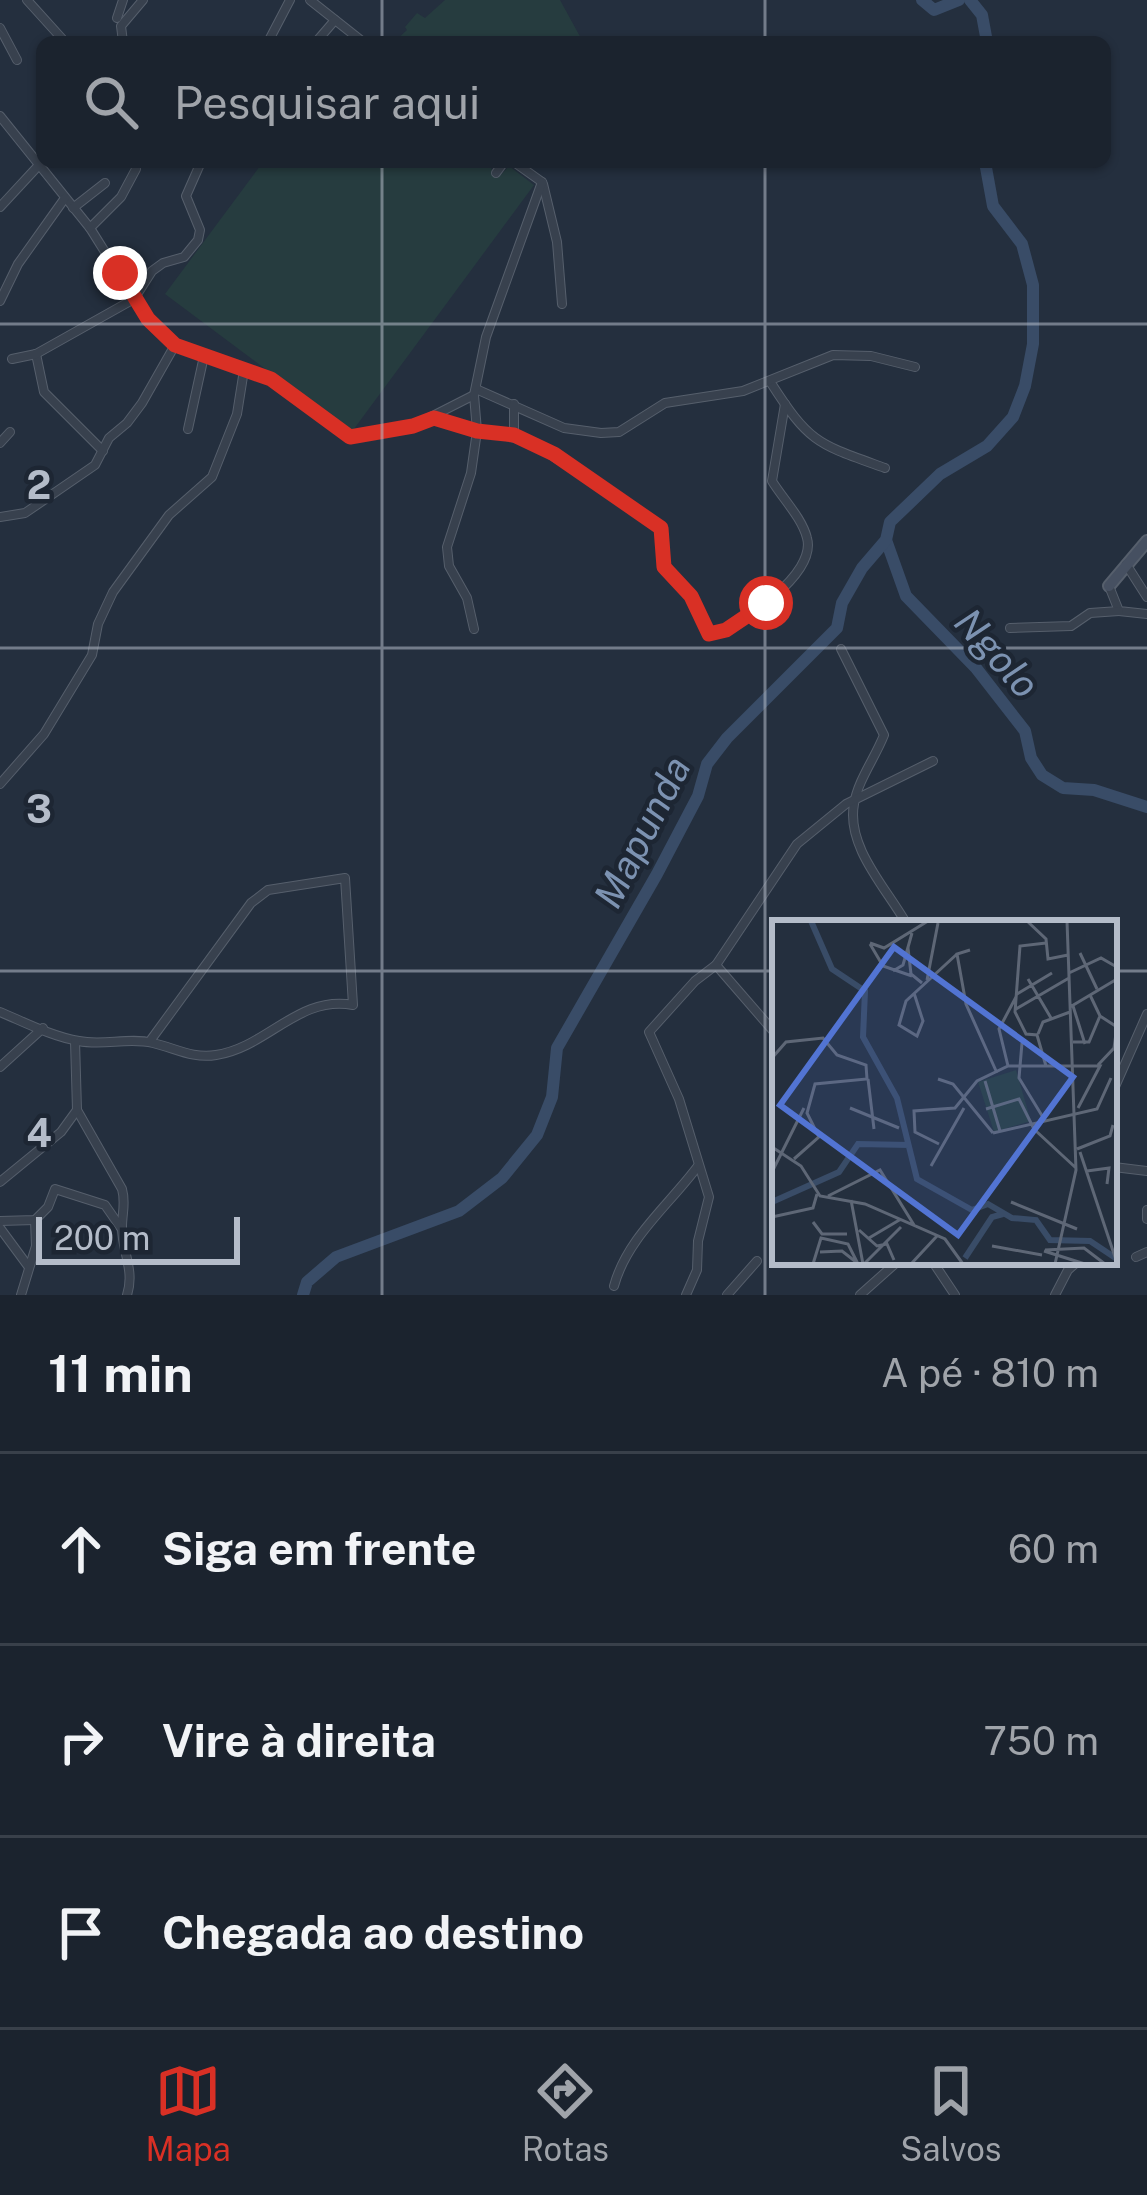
<!DOCTYPE html>
<html lang="pt">
<head>
<meta charset="utf-8">
<style>
	:root { --surface:#1b232e; --page:#282f3a; --text:#f1f3f6; --muted:#a0a4aa; --line:#39404a; --accent:#d93025 }
	body { margin:0; font-family:"Public Sans",sans-serif; background:var(--page); color:var(--text) }
	.scale { position:absolute; left:36px; bottom:30px; width:204px; box-sizing:border-box; padding-left:12px; border:6px solid #b4bcc9; border-top:0; font-size:33px; line-height:42px; white-space:nowrap; color:#b4bcc9; -webkit-text-stroke:9px #1d2633; paint-order:stroke }
	.stop { position:absolute; width:36px; height:36px; margin:-27px; border:9px solid #d93025; border-radius:50%; background:#fff }
	.stop.end { background:#d93025; border-color:#fff; box-shadow:0 3px 12px #0008 }
	.list { margin:0; padding:0; list-style:none }
	h2 { display:flex; justify-content:space-between; align-items:center; height:156px; margin:0; padding:0 48px; font-size:51px }
	h2 small { font-size:39px; font-weight:400; color:var(--muted) }
	.list li { display:grid; grid-template-columns:78px 1fr auto; gap:36px; align-items:center; box-sizing:border-box; height:192px; padding:0 48px; border-top:3px solid var(--line) }
	.list b { display:block; font-size:45px; white-space:nowrap }
	.list em { font-size:39px; font-style:normal; color:var(--muted) }
	.icon { flex:none; width:66px; height:66px; fill:none; stroke:currentColor; stroke-width:2; stroke-linecap:round; stroke-linejoin:round }
	.map { position:relative; flex:none; width:1147px; height:1295px; overflow:hidden }
	.search { position:absolute; background:var(--surface); box-shadow:0 3px 9px #0004; left:36px; right:36px; top:36px; height:132px; display:flex; align-items:center; gap:30px; box-sizing:border-box; padding:0 42px; border-radius:18px; color:var(--muted); font-size:45px }
	.sheet { height:732px; background:var(--surface) }
	nav { display:flex; justify-content:space-around; align-items:center; box-sizing:border-box; height:168px; border-top:3px solid var(--line); background:var(--surface); font-size:33px; color:var(--muted) }
	nav a { display:grid; justify-items:center; gap:6px }
	nav .on { color:var(--accent) }
	.map>svg:first-child { display:block }
	.green { fill:#263c3f }
	.lines { fill:none; stroke-linecap:round; stroke-linejoin:round }
	.river { stroke:#394c67; stroke-width:12 }
	.street-casing { stroke:#565f6c; stroke-width:10 }
	.secondary-casing { stroke:#565f6c; stroke-width:14 }
	.street { stroke:#38414e; stroke-width:8 }
	.secondary { stroke:#465061; stroke-width:10 }
	.route { stroke:#d93025; stroke-width:15 }
	.grid { fill:none; stroke:#b4bcc9; stroke-width:3; stroke-opacity:0.55 }
	.labels { text-anchor:middle; dominant-baseline:central; stroke-width:9; stroke-linejoin:round; paint-order:stroke }
	.water-label { font-size:39px; font-style:italic; fill:#7c92b1; stroke:#1d2633 }
	.inset-river { fill:none; stroke:#394c67; stroke-width:6 }
	.inset-road { fill:none; stroke:#5e6776; stroke-width:3 }
	.view { fill:#5274d3; fill-opacity:0.15; stroke:#5274d3; stroke-width:6 }
	.inset-edge { fill:none; stroke:#b4bcc9; stroke-width:6 }
	.grid-label { font-size:39px; text-anchor:middle; font-weight:bold; fill:#b4bcc9; stroke:#1d2633; stroke-width:9; stroke-linejoin:round; paint-order:stroke }
</style>
</head>
<body>
<div class="map">
<svg width="1147" height="1295" viewBox="0 0 1147 1295">
	<rect width="100%" height="100%" fill="#242f3e"/>
	<g class="green">
		<path d="M445,0H560L583,42H394L407,30L405,27L417,13L425,18Z"/>
		<path d="M263,162H496L491,169L500,176L509,166L534,185L351,433L165,294Z"/>
	</g>
	<g class="lines">
		<g class="river">
			<path d="M922,0L934,10L959,0"/>
			<path d="M970,0L982,15L987,42"/>
			<path d="M886,540L906,596L976,668L1025,731L1031,758L1042,775L1063,788L1094,790L1147,807"/>
			<path d="M303,1295L307,1282L336,1257L459,1211L502,1178L537,1135L552,1097L557,1048L657,874L698,796L707,764L727,738L837,628L842,603L862,568L886,540L890,522L940,474L987,446L1013,417L1025,386L1033,344V285L1022,244L993,206L985,162"/>
		</g>
		<g class="street-casing">
			<g id="street">
				<path d="M27,0L65,42"/>
				<path d="M310,0L363,42"/>
				<path d="M117,18L123,0"/>
				<path d="M0,28L17,60"/>
				<path d="M123,42L121,26L143,0"/>
				<path d="M268,42L290,0"/>
				<path d="M316,42L335,20"/>
				<path d="M0,116L90,228L147,319L175,345L271,379L350,437L413,426L474,395"/>
				<path d="M514,162L542,182"/>
				<path d="M496,173L504,162"/>
				<path d="M543,184L557,242L562,304"/>
				<path d="M0,207L39,165"/>
				<path d="M73,208L105,183"/>
				<path d="M90,228L121,197L136,169"/>
				<path d="M0,301L18,264L65,198"/>
				<path d="M36,354L44,392L103,451"/>
				<path d="M12,359L36,354L134,299L152,271L163,263L184,257L198,240L200,230L186,196L201,162"/>
				<path d="M771,383C810,444 818,444 885,468"/>
				<path d="M476,389L564,428L601,433L619,432L665,403L743,391L833,355L871,356L915,367"/>
				<path d="M514,404V435"/>
				<path d="M434,418L531,442L654,521L664,536C660,576 671,566 690,595C697,606 699,620 706,631L713,634C742,624 817,574 807,538C802,518 783,499 772,481L785,404"/>
				<path d="M188,429L204,356"/>
				<path d="M0,443L10,432"/>
				<path d="M0,517L25,513L95,465L109,438L127,423L142,403L175,345"/>
				<path d="M1126,564L1147,597"/>
				<path d="M1109,586L1119,611L1147,614"/>
				<path d="M1010,628L1071,626L1090,613L1119,611"/>
				<path d="M474,629L467,598L449,566L447,547L471,473L477,431L474,395L486,337L542,182"/>
				<path d="M841,649L884,735C875,758 858,780 854,804C846,847 887,889 906,923"/>
				<path d="M0,784L44,734L92,655L98,624L113,592L169,515L212,477L237,414L244,370"/>
				<path d="M716,965L797,844L846,804L933,761"/>
				<path d="M0,1012C24,1022 53,1037 79,1041C103,1046 129,1037 153,1043C175,1048 193,1059 216,1055C268,1047 298,995 353,1005L345,878L268,890L251,903L150,1041"/>
				<path d="M0,1067L43,1028"/>
				<path d="M1114,1089L1147,1014"/>
				<path d="M77,1110L122,1189C126,1203 122,1213 122,1227C122,1252 135,1270 127,1295"/>
				<path d="M1114,1167L1147,1171"/>
				<path d="M0,1182L61,1132L77,1110L75,1041"/>
				<path d="M1147,1210V1219"/>
				<path d="M0,1221L35,1220L48,1207L55,1189L105,1205L121,1228"/>
				<path d="M0,1228L28,1266"/>
				<path d="M1136,1257L1147,1252"/>
				<path d="M933,1262L955,1295"/>
				<path d="M614,1286C627,1238 669,1205 698,1166"/>
				<path d="M21,1295L36,1246L35,1220"/>
				<path d="M686,1295L697,1270L698,1241L709,1197L679,1099L649,1032L695,981L716,965L775,1033"/>
				<path d="M727,1295L757,1261"/>
				<path d="M860,1295L897,1262"/>
				<path d="M1055,1295L1068,1270L1077,1262"/>
			</g>
		</g>
		<g class="secondary-casing">
			<path id="secondary" d="M1109,586L1147,541"/>
		</g>
		<use href="#street" class="street"/>
		<use href="#secondary" class="secondary"/>
	</g>
	<g class="lines">
		<path class="route" d="M120,273L148,319L175,345L271,379L350,437L413,426L434,418L477,431L514,435L554,454L661,528L664,567L691,596L709,634L726,630L766,603"/>
	</g>
	<path class="grid" d="M382,0V42M765,0V42M382,162V1295M765,162V1295M0,324H1147M0,648H1147M0,971H775M1114,971H1147"/>
	<g class="labels">
		<g class="water-label">
			<text transform="translate(997 653) rotate(48)">Ngolo</text>
			<text transform="translate(642 832) rotate(-63)">Mapunda</text>
		</g>
	</g>
	<g transform="translate(772 920)">
		<rect width="345" height="345" fill="#242f3e"/>
		<path d="M244,150L259,201L222,212L206,162Z" fill="#263c3f"/>
		<path class="inset-river" d="M39,1L60,49L93,71L91,117L125,178L145,259L200,290L216,284L240,298L264,300L278,320L318,321L345,339M0,282L67,252L86,224L138,225M193,338L220,297L231,294"/>
		<path class="inset-road" d="M255,1L274,19L276,39L296,35M98,23L112,28L156,1M98,24L111,46L140,56M136,28L139,54L150,63M198,30L185,34L194,84L225,153M308,33L325,69M121,51L131,45L140,13M297,53L329,38L343,46M256,59L279,98M155,60L166,3M142,73L151,101L145,116L127,105L134,81L185,34M245,74L280,53M318,75L328,96L345,107M301,86L313,124M298,87L345,59M244,89L297,58M266,114L271,102L298,92M301,122H317L328,96M250,123L247,158L272,199M0,138L14,122L51,118L65,135L94,145L95,159L43,164L35,193L47,217L22,239M326,145L342,128L345,106M236,146L227,109L244,77M274,146L265,115L254,114L243,92L248,26L274,23M96,159L102,209M166,159L181,164L221,213M213,161L228,211M78,188L127,208M214,189L247,179L263,211M264,211L304,248M221,213L325,189L339,158M167,224L143,212L142,191L183,188L205,161L236,146H328L306,188M0,227L29,246L48,276L93,284L173,319L191,344M305,229L338,216L341,205M308,232L345,343M159,246L192,188M315,251L337,248L335,264M0,252L32,188M56,276L108,250L142,305M79,280L91,344M239,282L305,309M0,297L41,288L45,274M41,302L50,314H75M87,310L105,326L115,324L122,340M97,318L129,299M220,326L270,335M273,330L312,328L333,344M272,331L313,344M48,332L70,331L84,342M93,343L129,307M41,344L49,318L76,324L86,344M139,344L165,316M283,344L304,250L295,1"/>
		<path class="view" d="M122,27L301,157L186,315L8,185Z"/>
		<rect width="345" height="345" class="inset-edge"/>
	</g>
	<g class="grid-label">
		<text x="39" y="499">2</text>
		<text x="39" y="823">3</text>
		<text x="39" y="1147">4</text>
	</g>
</svg>
<div class="scale">200 m</div>
<div class="stop" style="left:766px;top:603px"></div>
<div class="stop end" style="left:120px;top:273px"></div>
<div class="search"><svg class="icon" aria-label="search" viewBox="0 0 24 24"><circle cx="10" cy="10" r="6"/><path d="M15 15l6 6"/></svg>Pesquisar aqui</div>
</div>
<section class="sheet">
<h2>11 min<small>A pé · 810 m</small></h2>
<ul class="list">
<li><svg class="icon" aria-label="ahead" viewBox="0 0 24 24"><path d="M12 20V5M6 11l6-6 6 6"/></svg><div><b>Siga em frente</b></div><em>60 m</em></li>
<li><svg class="icon" aria-label="right" viewBox="0 0 24 24"><path d="M7 20v-9h11M14 6l5 5-5 5"/></svg><div><b>Vire à direita</b></div><em>750 m</em></li>
<li><svg class="icon" aria-label="arrive" viewBox="0 0 24 24"><path d="M6 21V4h12l-3 4 3 4H6"/></svg><div><b>Chegada ao destino</b></div></li>
</ul>
</section>
<nav>
<a class="on"><svg class="icon" aria-label="map" viewBox="0 0 24 24"><path d="M3 6l6-2 6 2 6-2v14l-6 2-6-2-6 2zM9 4v14M15 6v14"/></svg>Mapa</a>
<a><svg class="icon" aria-label="directions" viewBox="0 0 24 24"><path d="M12 3l9 9-9 9-9-9zM9 14v-3h6M13 9l2 2-2 2"/></svg>Rotas</a>
<a><svg class="icon" aria-label="saved" viewBox="0 0 24 24"><path d="M7 4h10v16l-5-4-5 4z"/></svg>Salvos</a>
</nav>
</body>
</html>
